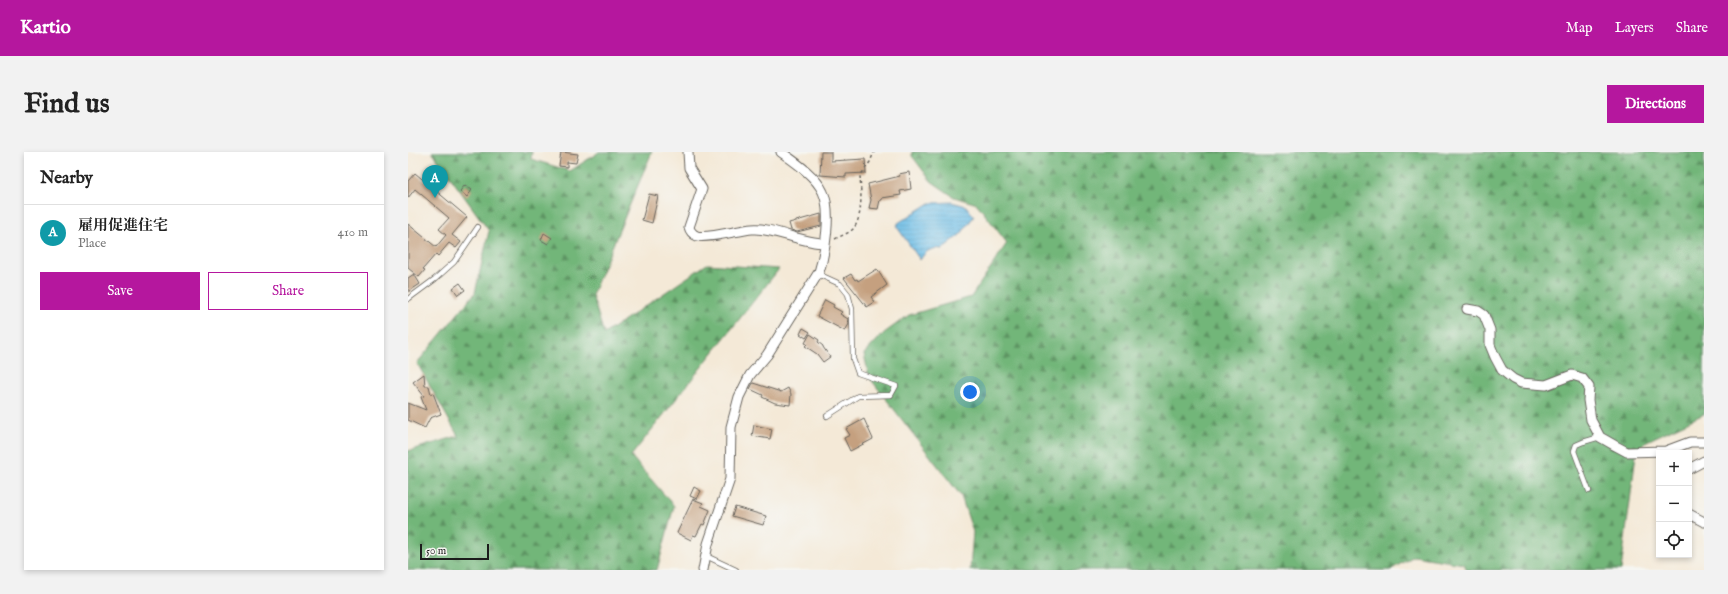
<!DOCTYPE html>
<html lang="en">
<head>
<meta charset="utf-8">
<style>
	:root { --surface:#fff; --page:#f2f2f2; --text:#222; --muted:#767676; --line:#e0e0e0; --accent:#b5179e }
	body { margin:0; font-family:"IM FELL English","Noto Serif JP",serif; background:var(--page); color:var(--text) }
	.controls { position:absolute; right:12px; bottom:12px; display:grid; overflow:hidden; border-radius:0px; box-shadow:0 2px 6px #0003 }
	.controls button { width:36px; height:36px; display:grid; place-items:center; padding:0; border:0; border-bottom:1px solid var(--line); background:var(--surface); color:var(--text); font:20px sans-serif }
	.scale { position:absolute; left:12px; bottom:10px; width:69px; box-sizing:border-box; padding-left:4px; border:2px solid #1c1c1c; border-top:0; font-size:11px; line-height:14px; white-space:nowrap; color:#1c1c1c; -webkit-text-stroke:3px #f6f6f2; paint-order:stroke }
	.you { position:absolute; left:562px; top:240px; width:14px; height:14px; margin:-10px; border:3px solid #fff; border-radius:50%; background:#1a73e8; box-shadow:0 0 0 6px #1a73e833 }
	.badge { display:grid; place-items:center; width:26px; height:26px; border-radius:50%; background:var(--accent); color:#fff; font-size:13px; font-weight:700 }
	.pin { position:absolute; translate:-50% -33px; filter:drop-shadow(0 1px 2px #0008) }
	.pin::after { content:''; position:absolute; top:21px; width:14px; height:12px; background:inherit; clip-path:polygon(0 0,100% 0,50% 100%) }
	.list { margin:0; padding:0; list-style:none }
	h2 { display:flex; justify-content:space-between; align-items:center; height:52px; margin:0; padding:0 16px; font-size:17px }
	h2 small { font-size:13px; font-weight:400; color:var(--muted) }
	.list li { display:grid; grid-template-columns:26px 1fr auto; gap:12px; align-items:center; box-sizing:border-box; height:56px; padding:0 16px; border-top:1px solid var(--line) }
	.list b { display:block; font-size:15px; white-space:nowrap }
	.list p { margin:0; font-size:13px; white-space:nowrap; color:var(--muted) }
	.list em { font-size:13px; font-style:normal; color:var(--muted) }
	.actions { display:flex; gap:8px; padding:12px 16px }
	.actions a { flex:1; padding:9px 0; border:1px solid var(--accent); border-radius:0px; text-align:center; font-size:14px; color:var(--accent) }
	.actions .main { background:var(--accent); color:#fff }
	.icon { flex:none; width:22px; height:22px; fill:none; stroke:currentColor; stroke-width:2; stroke-linecap:round; stroke-linejoin:round }
	.map { position:relative; flex:none; width:1296px; height:418px; overflow:hidden; border-radius:0px }
	header { display:flex; align-items:center; gap:24px; box-sizing:border-box; height:56px; padding:0 20px; background:var(--accent); color:#fff }
	header strong { font-size:19px }
	nav { display:flex; gap:22px; margin-inline-start:auto; font-size:14px }
	.intro { display:flex; align-items:center; justify-content:space-between; box-sizing:border-box; height:96px; padding:0 24px }
	h1 { margin:0; font-size:28px }
	.button { padding:10px 18px; border-radius:0px; background:var(--accent); color:#fff; font-size:14px; font-weight:700 }
	main { display:flex; gap:24px; padding:0 24px }
	aside { flex:1; background:var(--surface); border-radius:0px; box-shadow:0 2px 6px #0003 }
	.map>svg:first-child { display:block }
	.forest { fill:url(#forest-firs); stroke:#47694a }
	.water { fill:url(#water-rules); stroke:#436c81 }
	.building { fill:#c5a07f }
	.lines { fill:none; stroke-linecap:round; stroke-linejoin:round }
	.lane-casing { stroke:#68645d; stroke-width:6 }
	.street-casing { stroke:#68645d; stroke-width:11 }
	.path { stroke:#68645d; stroke-width:1.5; stroke-dasharray:3 3; stroke-linecap:butt }
	.lane { stroke:#fff; stroke-width:4.5 }
	.street { stroke:#fff; stroke-width:9 }
</style>
</head>
<body>
<header>
<strong>Kartio</strong>
<nav><a>Map</a><a>Layers</a><a>Share</a></nav>
</header>
<div class="intro"><h1>Find us</h1><a class="button">Directions</a></div>
<main>
<aside>
<h2>Nearby<small></small></h2>
<ul class="list">
<li><span class="badge" style="background:#0f9aa8">A</span><div><b>雇用促進住宅</b><p>Place</p></div><em>410 m</em></li>
</ul>
<div class="actions"><a class="main">Save</a><a>Share</a></div>
</aside>
<div class="map">
<svg width="1296" height="418" viewBox="0 0 1296 418">
	<defs>
		<pattern id="forest-firs" width="22" height="20" patternUnits="userSpaceOnUse"><rect width="22" height="20" fill="#72b679"/><path d="M5 1l3.5 6h-7zM16 11l3.5 6h-7z" fill="#5d9362"/></pattern>
		<pattern id="water-rules" width="6" height="5" patternUnits="userSpaceOnUse"><rect width="6" height="5" fill="#6abce6"/><path d="M0 2.5h6" fill="none" stroke="#5ba1c5"/></pattern>
	</defs>
	<rect width="100%" height="100%" fill="#f6f6f2"/>
	<filter id="ink" filterUnits="userSpaceOnUse"><feTurbulence type="fractalNoise" baseFrequency=".025" numOctaves="2"/><feDisplacementMap in="SourceGraphic" scale="8" xChannelSelector="R" yChannelSelector="G"/><feConvolveMatrix kernelMatrix="1 2 1 2 8 2 1 2 1" color-interpolation-filters="sRGB"/></filter>
	<filter id="wash" filterUnits="userSpaceOnUse"><feTurbulence type="fractalNoise" baseFrequency=".012" numOctaves="4" result="noise"/><feDisplacementMap in="SourceGraphic" scale="16" xChannelSelector="R" yChannelSelector="G"/><feGaussianBlur stdDeviation="0.9" result="paint"/><feColorMatrix in="noise" values="0 0 0 0 0 0 0 0 0 0 0 0 0 0 0 0 0 1.4 0 .05"/><feComposite in="paint" operator="in"/></filter>
	<g filter="url(#wash)">
		<rect width="100%" height="100%" fill="#f4e9d7"/>
		<g class="forest">
			<path d="M24,0H124L123,7L162,19L191,0H244L184,143L196,182L299,112L371,117L223,304L266,354L249,418H0V299L50,284L9,211L67,141L81,79Z"/>
			<path d="M504,0H1296V262L1237,290L1228,303L1213,418H1059L1056,412L1006,404L982,418H562L565,380L553,344L461,225L456,202L476,181L501,163L563,145L599,91L569,52L546,45L523,29L504,4Z"/>
		</g>
		<path class="water" d="M544,50L558,54L566,64L553,82L534,97C523,95 518,99 512,108L489,75L490,71L522,51Z"/>
		<g id="blocks">
			<g class="building">
				<path d="M153,0L170,2L168,11L159,10V15L151,14Z"/>
				<path d="M413,0H423V9L457,7L458,21L438,22V25L412,23Z"/>
				<path d="M501,20L503,37L492,39L493,43L474,46V48H472L470,57L461,56L463,48L460,32L492,24L491,22Z"/>
				<path d="M7,21L59,65L44,83L53,90L48,96L41,91L30,104L28,102L15,117L17,118L11,125L0,116V72L28,95L38,83L31,77L41,66L7,37L0,46V29Z"/>
				<path d="M57,33L64,38L59,45L52,39Z"/>
				<path d="M241,42L250,44L244,71L234,68Z"/>
				<path d="M413,62V74L389,80L383,78L381,71Z"/>
				<path d="M136,81L144,86L140,92L133,88Z"/>
				<path d="M469,117L479,133L463,145L467,150L459,155L436,126L443,122L447,128L449,127L450,129Z"/>
				<path d="M6,122L12,132L0,140V126Z"/>
				<path d="M52,131L57,138L50,143L45,136Z"/>
				<path d="M417,148L426,153L425,155L434,160L432,162L440,167L441,172L437,179L409,164Z"/>
				<path d="M395,176L402,180L398,186L392,182Z"/>
				<path d="M402,182L411,188L410,190L415,194V195L422,205L415,210L409,202L397,194L399,192L397,191Z"/>
				<path d="M16,222L17,234H21L23,242L25,241L33,262L22,266L17,276L0,268V251L18,258L13,245L16,244L5,230Z"/>
				<path d="M345,231L373,240L380,236L383,242L382,253L367,251L354,245L355,243L342,237Z"/>
				<path d="M456,267L465,287L442,299L436,286L442,283L438,277Z"/>
				<path d="M346,273L364,277L362,287L344,284Z"/>
				<path d="M286,335L293,339L289,347L282,344Z"/>
				<path d="M285,347L295,351L293,354L302,358L296,373L294,372L288,384L285,383L283,388L269,381Z"/>
				<path d="M327,355L358,364L355,373L324,364Z"/>
			</g>
		</g>
	</g>
	<g filter="url(#ink)">
		<use href="#blocks" fill-opacity="0" stroke="#68645d" stroke-width="1"/>
		<g class="lines">
			<g class="lane-casing">
				<g id="lane">
					<path d="M410,122L432,132L440,142L444,157L445,207L450,221L488,234L483,243L450,244L419,264"/>
					<path d="M0,147L27,127L46,110L70,75"/>
					<path d="M1181,339L1166,299L1168,293L1175,290L1192,285"/>
					<path d="M298,404L328,418"/>
				</g>
			</g>
			<g class="street-casing">
				<g id="street">
					<path d="M280,0L281,16L294,37L281,75C282,79 284,82 289,84C300,87 331,78 344,77C365,75 393,91 416,91"/>
					<path d="M1059,157L1070,159L1076,163L1082,178V193L1087,205L1094,218L1105,227L1113,231L1138,233L1164,223L1174,226L1181,235L1180,248L1183,268L1192,285L1206,293L1219,300L1258,299L1282,290H1296"/>
					<path d="M1281,317L1296,309"/>
					<path d="M1281,362L1296,370"/>
					<path d="M295,418L300,392L322,327L323,275L331,245L342,223L359,203L411,120C417,101 424,59 415,40C408,24 387,10 373,0"/>
				</g>
			</g>
			<path class="path" d="M427,87C432,84 442,81 446,76C455,63 453,39 452,24L462,10L466,0"/>
			<use href="#lane" class="lane"/>
			<use href="#street" class="street"/>
		</g>
	</g>
</svg>
<div class="controls">
<button>+</button>
<button>−</button>
<button><svg class="icon" aria-label="locate" viewBox="0 0 24 24"><circle cx="12" cy="12" r="6"/><path d="M12 2v4M12 18v4M2 12h4M18 12h4"/></svg></button>
</div>
<div class="scale">50 m</div>
<div class="you"></div>
<div class="pin badge" style="left:27px;top:46px;background:#0f9aa8">A</div>
</div>
</main>
</body>
</html>
